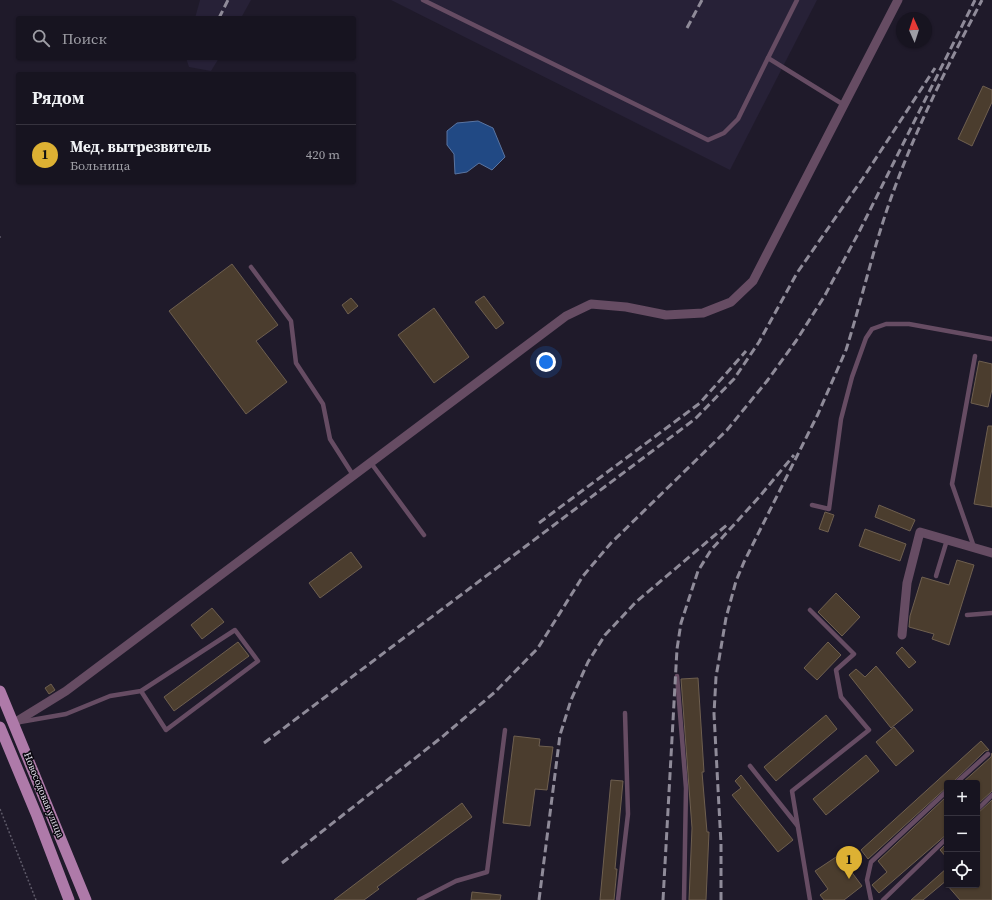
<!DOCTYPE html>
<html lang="ru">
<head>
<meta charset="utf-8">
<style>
	:root { --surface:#171420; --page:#201d29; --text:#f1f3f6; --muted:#9e9ea5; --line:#36333e; --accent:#ddb133 }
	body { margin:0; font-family:"Source Serif 4",serif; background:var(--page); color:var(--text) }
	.controls { position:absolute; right:12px; bottom:12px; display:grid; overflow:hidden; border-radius:4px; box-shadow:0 1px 3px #0004 }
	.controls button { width:36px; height:36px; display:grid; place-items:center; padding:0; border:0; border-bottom:1px solid var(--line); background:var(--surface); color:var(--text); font:20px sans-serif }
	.compass { position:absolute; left:896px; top:12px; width:36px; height:36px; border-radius:50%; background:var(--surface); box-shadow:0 1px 3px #0004; rotate:357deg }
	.you { position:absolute; left:546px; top:362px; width:14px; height:14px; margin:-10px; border:3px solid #fff; border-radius:50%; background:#1a73e8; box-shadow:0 0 0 6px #1a73e833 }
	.badge { display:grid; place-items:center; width:26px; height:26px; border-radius:50%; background:var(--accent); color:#111; font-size:13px; font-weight:700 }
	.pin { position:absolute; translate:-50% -33px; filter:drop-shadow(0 1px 2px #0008) }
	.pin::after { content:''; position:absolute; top:21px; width:14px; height:12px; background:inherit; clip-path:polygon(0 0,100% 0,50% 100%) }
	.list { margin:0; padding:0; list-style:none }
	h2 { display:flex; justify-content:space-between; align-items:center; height:52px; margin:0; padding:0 16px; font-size:17px }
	h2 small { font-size:13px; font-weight:400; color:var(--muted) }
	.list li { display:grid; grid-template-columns:26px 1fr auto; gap:12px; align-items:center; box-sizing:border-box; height:60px; padding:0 16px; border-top:1px solid var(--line) }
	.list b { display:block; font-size:15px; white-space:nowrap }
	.list p { margin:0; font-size:13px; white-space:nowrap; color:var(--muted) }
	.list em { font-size:13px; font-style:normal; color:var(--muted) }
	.icon { flex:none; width:22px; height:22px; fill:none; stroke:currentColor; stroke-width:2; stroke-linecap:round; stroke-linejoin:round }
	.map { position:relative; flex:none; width:992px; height:900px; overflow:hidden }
	.search { position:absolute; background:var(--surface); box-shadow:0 1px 3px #0004; left:16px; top:16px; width:340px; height:44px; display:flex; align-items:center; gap:10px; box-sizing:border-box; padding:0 14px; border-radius:4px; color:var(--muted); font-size:15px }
	.panel { position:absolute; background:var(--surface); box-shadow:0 1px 3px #0004; left:16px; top:72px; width:340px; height:112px; border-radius:4px }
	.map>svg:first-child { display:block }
	.built { fill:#272137 }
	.water { fill:#214984; stroke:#5a75a2 }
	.building { fill:#4b3d2e; stroke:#6e5f4f }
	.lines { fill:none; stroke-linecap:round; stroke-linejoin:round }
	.path { stroke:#5e5a69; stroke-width:1.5; stroke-dasharray:2 2; stroke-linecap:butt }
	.service { stroke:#664c63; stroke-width:4.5 }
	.minor { stroke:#664c63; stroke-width:9 }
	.primary { stroke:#ae7aa9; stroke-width:11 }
	.rail { stroke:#8f8b99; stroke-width:3; stroke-dasharray:8 4; stroke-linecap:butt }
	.labels { text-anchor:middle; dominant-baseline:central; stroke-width:3; stroke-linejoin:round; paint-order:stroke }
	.street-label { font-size:10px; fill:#e0dde9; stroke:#08060d }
</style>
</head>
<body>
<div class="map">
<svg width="992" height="900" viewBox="0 0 992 900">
	<rect width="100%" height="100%" fill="#1f1a2a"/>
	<g class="built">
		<path d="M200,0H251L241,18H195Z"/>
		<path d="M391,0H817L730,170Z"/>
		<path d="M186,58H219L211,71L189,67Z"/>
	</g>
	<path class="water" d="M478,121L493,128L505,157L492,170L479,163L467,172L455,174L454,154L447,145V131L457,123Z"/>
	<g class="building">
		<path d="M983,86L992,90V102L972,146L958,139Z"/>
		<path d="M232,264L278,325L256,341L287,382L246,414L169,311Z"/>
		<path d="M484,296L504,323L496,329L475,302Z"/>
		<path d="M351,298L358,306L348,314L342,305Z"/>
		<path d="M434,308L469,357L434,383L398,335Z"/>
		<path d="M979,361L992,364V389L988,407L971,403Z"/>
		<path d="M988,426H992V507L974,504Z"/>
		<path d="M879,505L915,520L910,531L875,517Z"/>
		<path d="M825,512L834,515L828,532L819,529Z"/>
		<path d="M865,529L906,544L900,561L859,546Z"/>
		<path d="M351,552L362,567L320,598L309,583Z"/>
		<path d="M957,560L974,565L949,645L932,639L934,634L909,627L910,616L922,577L949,585Z"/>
		<path d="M836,593L860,617L842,636L818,612Z"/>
		<path d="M212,608L224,622L202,639L191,625Z"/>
		<path d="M238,642L249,656L174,711L164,697Z"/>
		<path d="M828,642L841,655L817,680L804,668Z"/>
		<path d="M902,647L916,662L909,668L896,653Z"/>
		<path d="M876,666L913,710L891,728L849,675L856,669L865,677Z"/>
		<path d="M698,678L704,772H702L707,832H709L706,900H689L692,828L681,679Z"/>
		<path d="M51,684L55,690L49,694L45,688Z"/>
		<path d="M826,715L837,729L776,781L764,767Z"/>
		<path d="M894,727L914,751L896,766L876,742Z"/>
		<path d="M514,736L540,739L539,746L553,747L547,790L535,789L530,826L503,823Z"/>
		<path d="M981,741L989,750L985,751L952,783H947V787L868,859L861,850Z"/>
		<path d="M992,753V791L977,805V783H962L991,757Z"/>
		<path d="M866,755L879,771L826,815L813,799Z"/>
		<path d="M741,775L793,840L778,852L732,795L741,788L735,781Z"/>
		<path d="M611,780L623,781L615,869H617L614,900H600Z"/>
		<path d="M947,796V834L879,893L872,885L887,872L878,861Z"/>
		<path d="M992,800V900H960L947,885H977V814Z"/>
		<path d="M462,803L472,817L377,887L379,889L364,900H334Z"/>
		<path d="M947,843V858L940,850Z"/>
		<path d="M839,855L862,886L844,900H824L820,895L828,889L815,871Z"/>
		<path d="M947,868V880L923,900H911Z"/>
		<path d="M472,892L501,895L500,900H471Z"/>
	</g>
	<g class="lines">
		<g class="path">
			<path d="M0,237H1"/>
			<path d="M0,809L36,900"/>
		</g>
		<g class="service">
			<path d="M423,0L708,140L724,133L738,119L768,58L844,105"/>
			<path d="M768,58L797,0"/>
			<path d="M251,267L291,321L296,363L323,404L330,439L353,475"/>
			<path d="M371,463L424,535"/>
			<path d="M812,505L829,509L841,419L852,377L866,338L872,329L886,324H909L992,339"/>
			<path d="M974,547L952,484L975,356"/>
			<path d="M936,576L947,540"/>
			<path d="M967,615L992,613"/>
			<path d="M677,676L686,788L684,900"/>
			<path d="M20,722L66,714L110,696L141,691L166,730L258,661L235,630L141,691"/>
			<path d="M750,766L797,825"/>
			<path d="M956,783L988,754"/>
			<path d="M977,810L992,795"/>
			<path d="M419,900L456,881L487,872L505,730"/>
			<path d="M618,900L628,814L625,713"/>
			<path d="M810,900L792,791L869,730L841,697L836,670L854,654L810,610"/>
			<path d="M871,900L867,880L871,862L947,791"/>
			<path d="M883,900L947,838"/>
		</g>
		<g class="minor">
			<path d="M902,635L907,583L920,532L992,553"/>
			<path d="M14,723L66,691L566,316L591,304L626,307L666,315L703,313L731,302L753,281L898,0"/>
		</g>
		<g class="primary">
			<path d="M0,691L86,900"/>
			<path d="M0,727L37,816L69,900"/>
		</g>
		<g class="rail">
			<path d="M219,18L228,0"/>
			<path d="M687,28L702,0"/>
			<path d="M539,523L700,403L746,351"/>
			<path d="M264,743L695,419L734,379L759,342L797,273L863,178L935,68"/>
			<path d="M282,863L442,737L495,692L538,648L583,576L611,543L727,430L767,381L796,341L824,297L858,234L975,0"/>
			<path d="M539,900L560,735L571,700L588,662L605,635L636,602L728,524"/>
			<path d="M663,900L677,649L681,623L698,571L711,550L760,496L794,455"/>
			<path d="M721,900V844L714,714L716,677L726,618L736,581L744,562L818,414L846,350C863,296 875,240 895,187C919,122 950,61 982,0"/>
		</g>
	</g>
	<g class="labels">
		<g class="street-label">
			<text transform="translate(44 795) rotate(68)">Новосодовая улица</text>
		</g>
	</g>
</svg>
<div class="controls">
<button>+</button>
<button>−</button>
<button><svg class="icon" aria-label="locate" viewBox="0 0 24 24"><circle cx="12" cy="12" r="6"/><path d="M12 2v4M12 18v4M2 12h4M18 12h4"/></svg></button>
</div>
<svg class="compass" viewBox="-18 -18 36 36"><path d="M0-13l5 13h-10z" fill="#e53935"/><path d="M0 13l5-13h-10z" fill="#9e9ea5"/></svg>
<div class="you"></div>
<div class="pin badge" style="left:849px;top:879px">1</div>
<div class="search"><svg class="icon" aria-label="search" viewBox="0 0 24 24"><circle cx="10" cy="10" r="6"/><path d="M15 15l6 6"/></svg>Поиск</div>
<section class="panel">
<h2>Рядом<small></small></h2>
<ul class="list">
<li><span class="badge">1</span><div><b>Мед. вытрезвитель</b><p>Больница</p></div><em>420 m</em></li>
</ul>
</section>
</div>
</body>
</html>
